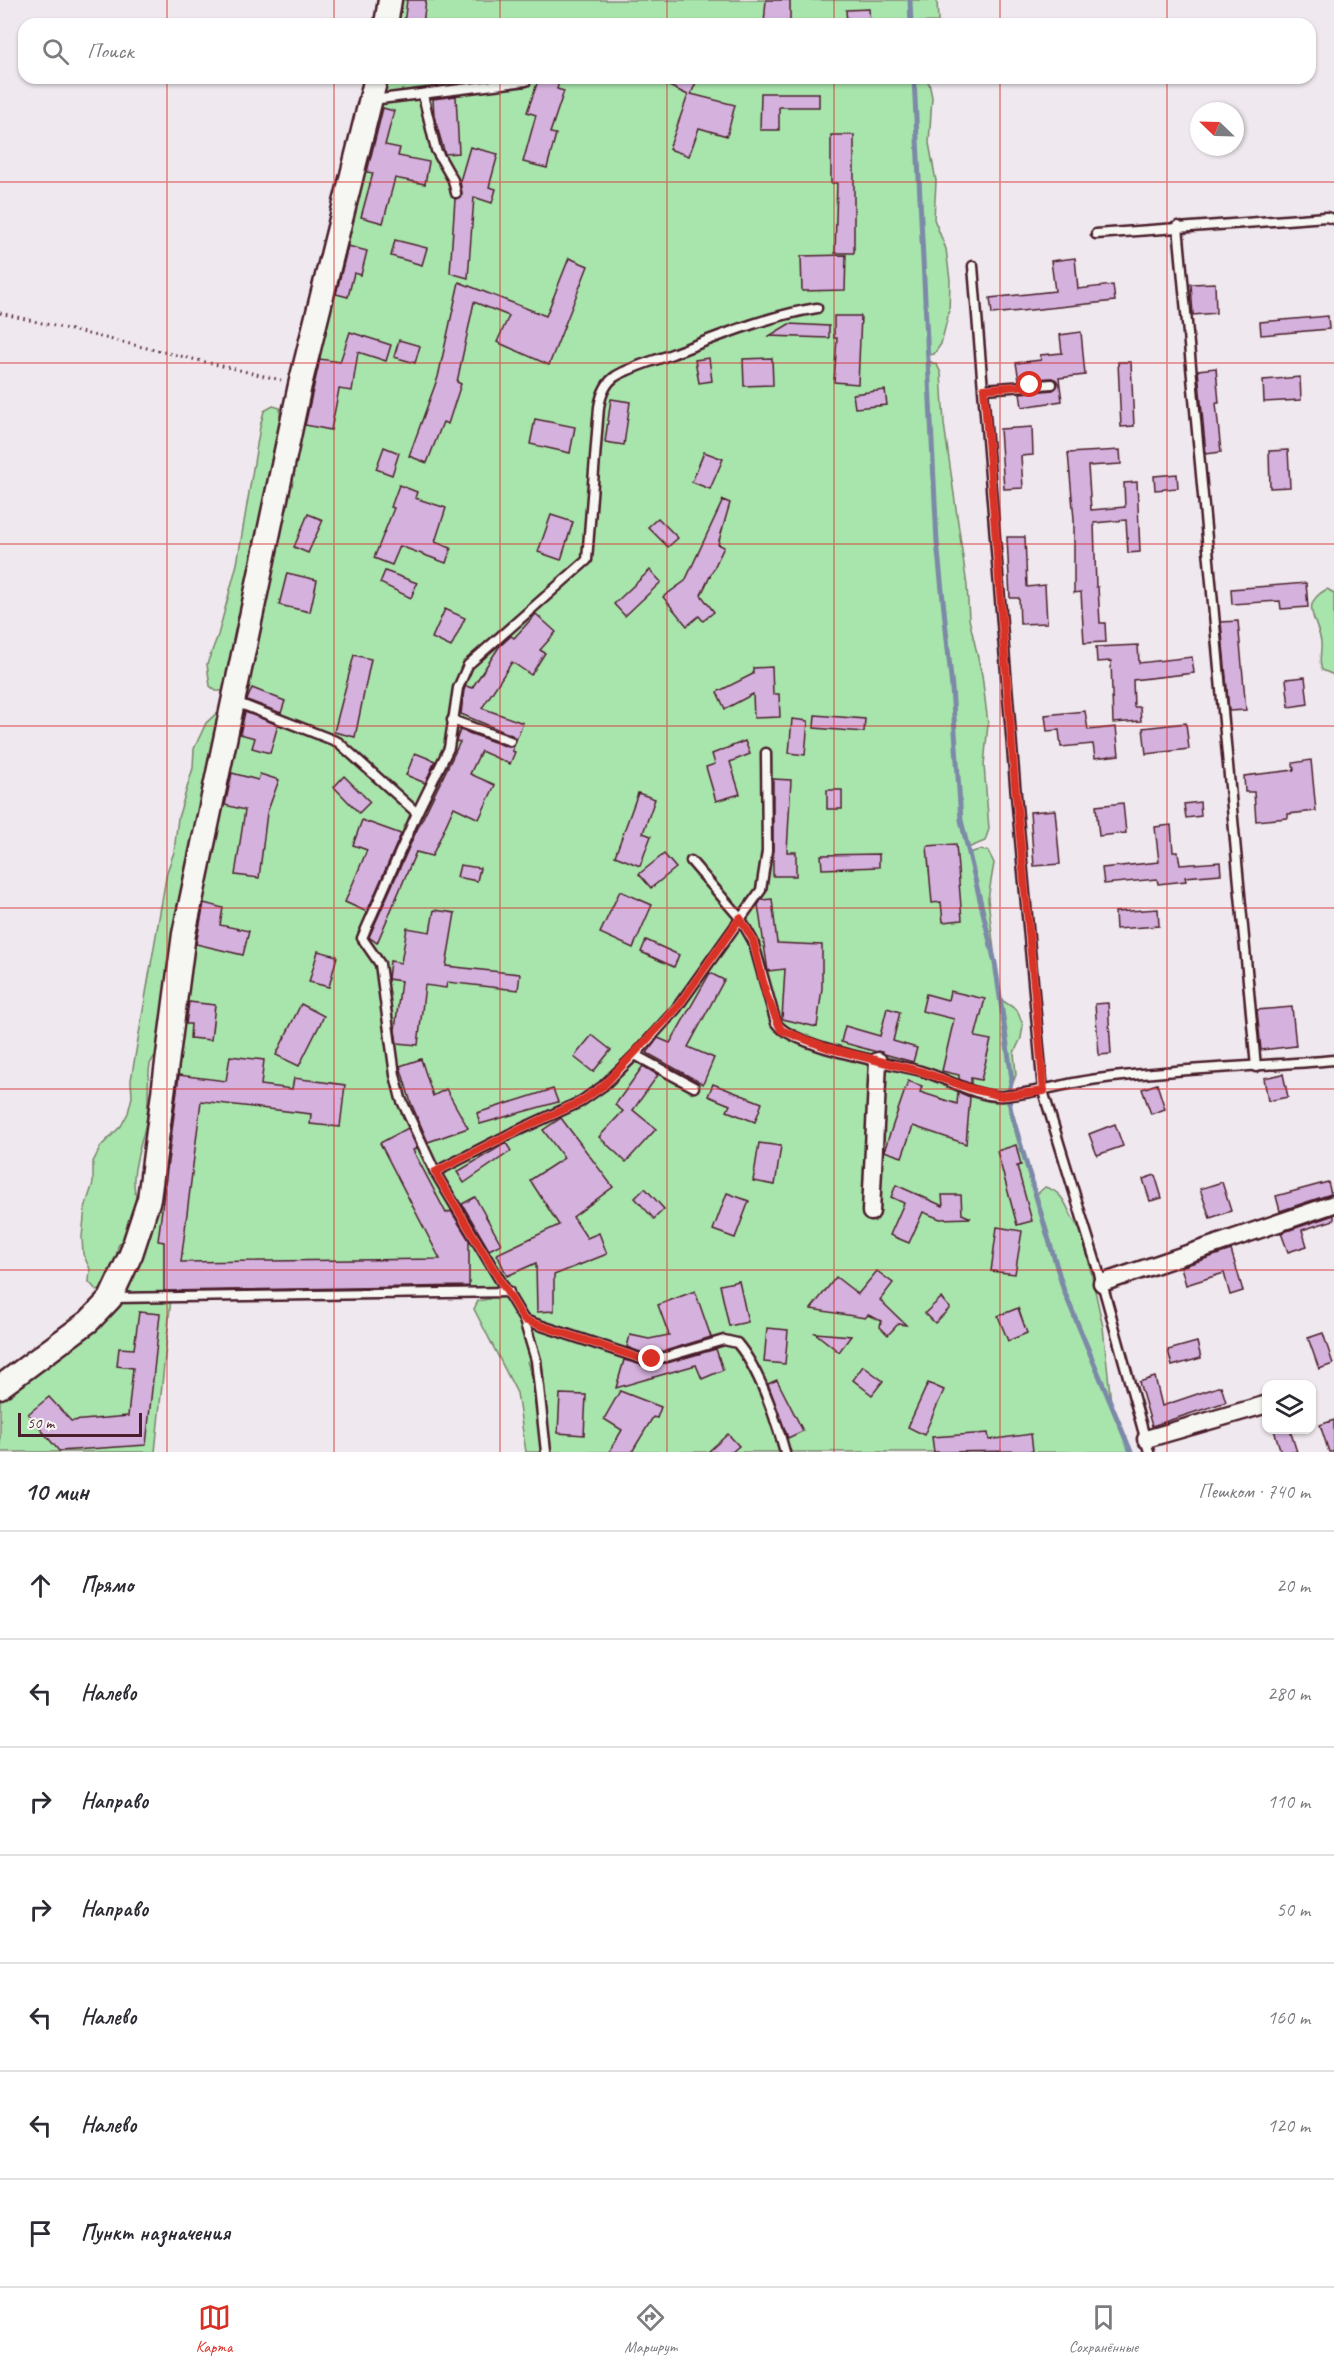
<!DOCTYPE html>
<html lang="ru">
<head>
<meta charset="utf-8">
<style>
	:root { --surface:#fff; --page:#f2f2f3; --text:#2b2b33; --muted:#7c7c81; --line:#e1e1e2; --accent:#d93025 }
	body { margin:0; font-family:Caveat,sans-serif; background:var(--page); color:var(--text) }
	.controls { position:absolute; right:18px; bottom:18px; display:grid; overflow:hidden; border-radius:12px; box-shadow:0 2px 4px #0004 }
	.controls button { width:54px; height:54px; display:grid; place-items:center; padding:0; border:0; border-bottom:2px solid var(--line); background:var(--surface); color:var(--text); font:30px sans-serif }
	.compass { position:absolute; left:1190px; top:102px; width:54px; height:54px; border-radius:50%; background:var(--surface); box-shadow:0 2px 4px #0004; rotate:293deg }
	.scale { position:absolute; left:18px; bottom:15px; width:124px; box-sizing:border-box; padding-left:6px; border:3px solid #4a1f2b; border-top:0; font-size:16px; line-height:21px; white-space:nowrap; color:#4a1f2b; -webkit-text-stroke:4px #f6f6f2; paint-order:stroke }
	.stop { position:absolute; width:18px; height:18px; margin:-14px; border:4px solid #d93025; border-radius:50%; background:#fff }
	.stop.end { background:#d93025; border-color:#fff; box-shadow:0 2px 6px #0008 }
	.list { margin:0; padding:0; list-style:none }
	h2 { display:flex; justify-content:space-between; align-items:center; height:78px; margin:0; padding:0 24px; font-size:26px }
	h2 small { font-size:20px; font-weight:400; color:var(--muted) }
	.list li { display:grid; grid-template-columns:39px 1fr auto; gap:18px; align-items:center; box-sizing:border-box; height:108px; padding:0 24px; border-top:2px solid var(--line) }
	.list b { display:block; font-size:22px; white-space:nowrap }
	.list em { font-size:20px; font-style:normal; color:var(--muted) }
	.icon { flex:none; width:33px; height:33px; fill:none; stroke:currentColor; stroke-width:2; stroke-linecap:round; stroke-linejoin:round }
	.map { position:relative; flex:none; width:1334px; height:1452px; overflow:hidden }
	.search { position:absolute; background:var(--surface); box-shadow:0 2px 4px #0004; left:18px; right:18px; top:18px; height:66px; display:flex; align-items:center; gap:15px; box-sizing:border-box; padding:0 21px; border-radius:18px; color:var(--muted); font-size:22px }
	.sheet { height:834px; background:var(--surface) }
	nav { display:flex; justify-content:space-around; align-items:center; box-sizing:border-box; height:84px; border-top:2px solid var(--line); background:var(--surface); font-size:16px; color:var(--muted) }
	nav a { display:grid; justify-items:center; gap:3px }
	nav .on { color:var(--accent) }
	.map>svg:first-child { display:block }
	.green { fill:#a8e5ac; stroke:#79826c; stroke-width:1.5 }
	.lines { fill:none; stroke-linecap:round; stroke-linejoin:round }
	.stream { stroke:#7b89a7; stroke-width:5 }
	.building { fill:#d4b2dd; stroke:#4a1f2b; stroke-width:1.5 }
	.lane-casing { stroke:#4a1f2b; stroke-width:13 }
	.street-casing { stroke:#4a1f2b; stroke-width:21 }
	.secondary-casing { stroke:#4a1f2b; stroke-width:27 }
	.path { stroke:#4a1f2b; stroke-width:3; stroke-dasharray:1.5 4.5; stroke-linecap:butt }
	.lane { stroke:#f6f6f2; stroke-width:8 }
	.street { stroke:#f6f6f2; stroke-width:16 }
	.secondary { stroke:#f6f6f2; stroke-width:22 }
	.route { stroke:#d93025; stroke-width:8 }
	.grid { fill:none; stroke:#d62828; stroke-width:1.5; stroke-opacity:0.55 }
</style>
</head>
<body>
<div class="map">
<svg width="1334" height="1452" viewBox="0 0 1334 1452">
	<rect width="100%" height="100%" fill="#efe8ee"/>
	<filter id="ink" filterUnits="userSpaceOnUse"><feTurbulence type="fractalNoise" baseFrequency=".0167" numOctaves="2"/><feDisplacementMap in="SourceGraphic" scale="12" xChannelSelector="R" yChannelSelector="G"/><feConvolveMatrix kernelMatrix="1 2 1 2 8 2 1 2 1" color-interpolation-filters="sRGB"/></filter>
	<g filter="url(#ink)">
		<g class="green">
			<path d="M386,0H937L938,22L380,24Z"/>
			<path d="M369,78H923L929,83L932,97L929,143L936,181L934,219L946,249L950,280L949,312L941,344L934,354L929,355V361L937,365L941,373L944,424L967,586L969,619L982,675L988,724L984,765L989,829L985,841L968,848L969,853L979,850L988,851L994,863L988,899L999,994L1003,1001L1017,1010L1023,1025L1021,1038L1014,1053L1016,1075L1008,1095L1036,1195L1045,1187C1070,1194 1066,1217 1082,1231L1103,1327L1111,1403L1131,1452H550L548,1450L544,1389L527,1361L536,1390L543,1452H526L517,1393L474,1309L478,1301L489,1299L486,1295L171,1298L155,1452H0V1387L89,1321L131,1254L168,1053L154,1057L150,1064C147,1081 149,1098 147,1115C144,1143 126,1175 138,1202L125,1236L118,1246L115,1265L106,1288L97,1291L89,1282L90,1269L83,1254L82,1237L85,1208L93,1183V1162L101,1146L121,1126L128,1113L132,1097L131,1080L167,872L174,852L178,818L193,768L194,749L206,723L219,711L233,705Z"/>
			<path d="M273,406L280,408V418L262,506L254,563L224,691H216L210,686L207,664L218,635L237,564L260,427L264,411Z"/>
			<path d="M1327,589L1334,593V675L1322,670C1318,660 1322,652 1321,642C1318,619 1298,605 1327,589Z"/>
		</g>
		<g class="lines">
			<g class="stream">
				<path d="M910,0L911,24"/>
				<path d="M914,78L937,542L952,688L961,820L995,963L1012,1079L1008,1095L1011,1112L1064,1291L1131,1452"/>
			</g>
		</g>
		<g class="building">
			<path d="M407,0H426L423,24H404Z"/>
			<path d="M766,0H790V24H764Z"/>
			<path d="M869,9L870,24H847L846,10Z"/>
			<path d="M539,78H560L557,89L564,91L550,133L556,134L547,168L523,162L536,115L527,112Z"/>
			<path d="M652,78H698L691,94L735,105L727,136L699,128L689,156L669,149L688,95Z"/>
			<path d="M761,93H819V107H779V130H760Z"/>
			<path d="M456,96L459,153L445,154L434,116L433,99Z"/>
			<path d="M383,108L394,111L385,145L400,148L398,156L429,162L425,184L395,178L383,223L361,217L373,173L367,172Z"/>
			<path d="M831,135H854V253H835L837,183H831Z"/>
			<path d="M470,147L498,154L489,187L496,189L492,203L474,197L468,278L450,273L455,199L462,194L460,181Z"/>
			<path d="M395,240L427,248L422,265L391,256Z"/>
			<path d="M348,246L367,251L361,275L354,273L348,297L336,294Z"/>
			<path d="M846,255L845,290L802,291L801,256Z"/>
			<path d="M569,258L588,266L549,365L497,342L509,316L474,302L457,382L461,384L448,424L443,422L427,463L409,456L438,377L459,282L546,316Z"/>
			<path d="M1075,258L1078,289L1113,285L1115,301L992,314L990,298L1055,291L1051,261Z"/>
			<path d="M1215,283L1216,313L1193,315L1191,284Z"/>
			<path d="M834,316H861L858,384L834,382L837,338H834Z"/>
			<path d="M1328,316L1329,329L1261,335L1260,322Z"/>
			<path d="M789,324L829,326V338L769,336Z"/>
			<path d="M350,332L391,345L386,361L358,352L352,391L339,389L331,430L305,425L320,359L340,362Z"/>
			<path d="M1081,332L1085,375L1059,378L1062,401L1022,407L1020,393L1053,390L1058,383L1052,378L1019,380L1016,363L1041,360L1040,355L1062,353L1060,335Z"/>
			<path d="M399,340L420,346L415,363L394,357Z"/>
			<path d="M709,358L712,381L699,383L695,360Z"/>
			<path d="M772,358L773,385L744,386L743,359Z"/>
			<path d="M1118,362H1131L1134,426L1121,427Z"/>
			<path d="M1216,368L1219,403H1216L1221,452L1206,454L1198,370Z"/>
			<path d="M1300,377L1301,400L1264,402L1263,380Z"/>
			<path d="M885,390L887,405L855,408L853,394Z"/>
			<path d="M611,399L630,402L624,445L605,442Z"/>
			<path d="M535,419L575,427L570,453L530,444Z"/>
			<path d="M1032,427L1033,455L1021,456L1023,488L1004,489L1000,429Z"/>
			<path d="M384,447L399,453L392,475L376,469Z"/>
			<path d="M1120,450L1121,464L1088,466L1091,510L1125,507L1124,483L1137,482L1140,552L1128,553L1126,520L1094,523L1096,587H1098L1100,623H1105L1106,642L1084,643L1081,592L1074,593V519L1068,453Z"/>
			<path d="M1288,450L1290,487L1270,488L1269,451Z"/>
			<path d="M704,452L723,459L710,489L692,482Z"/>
			<path d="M1177,474L1178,488L1155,490L1154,476Z"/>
			<path d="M399,485L417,492L415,498L446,508L435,542L451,548L446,563L400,546L392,565L374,558L394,508L391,507Z"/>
			<path d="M723,500L730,503L718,544L724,547L701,595L714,612L703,621L699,616L687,626L663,597L685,581Z"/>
			<path d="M308,514L323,520L308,553L294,547Z"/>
			<path d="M551,515L573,522L561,560L538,552Z"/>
			<path d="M658,518L678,538L668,547L648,527Z"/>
			<path d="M1007,537H1025L1027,587L1045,585L1047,623L1020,624L1019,598H1010Z"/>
			<path d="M650,570L661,582L625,616L614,604Z"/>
			<path d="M385,571L417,583L411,598L380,583Z"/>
			<path d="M287,573L317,580L310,612L279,605Z"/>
			<path d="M1306,583L1308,607L1281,609L1280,601L1232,604L1231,589Z"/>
			<path d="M445,609L465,618L451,647L432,638Z"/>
			<path d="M536,614L556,632L540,650L545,653L531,675L512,662L482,708L523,723L516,740L512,735L461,714L464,690L466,686L472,688L499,647L511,636L514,638Z"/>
			<path d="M1238,621L1246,710L1229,711L1221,622Z"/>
			<path d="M1138,645L1139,663L1192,657L1194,673L1133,680L1134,707H1140L1141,721L1113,723L1111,661L1097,662L1096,647Z"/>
			<path d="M354,655L371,659L355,737L334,732Z"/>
			<path d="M772,667L773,694H779L780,717L754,718L753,694L725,709L717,692L753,674V668Z"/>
			<path d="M1305,677L1308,704L1289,707L1286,679Z"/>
			<path d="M252,688L285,701L281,713L247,700Z"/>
			<path d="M1085,711L1088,730L1116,727L1119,755L1095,758L1093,744L1061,747L1059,730L1047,731L1045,715Z"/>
			<path d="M245,712L278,725L270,753L252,748L255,738L240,734Z"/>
			<path d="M815,715L865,719L864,732L814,728Z"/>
			<path d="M792,719L808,721L805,755L789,753Z"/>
			<path d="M1186,723L1189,749L1146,754L1143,728Z"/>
			<path d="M460,730L508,747L514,746L512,751L515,752L510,764L481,751L470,774L495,785L479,819L454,807L432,856L416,852L377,943L369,937L415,834L460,742L456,741Z"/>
			<path d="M745,741L750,754L730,762L740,794L716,801L706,767L715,764L712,754Z"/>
			<path d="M415,753L435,761L425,783L406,775Z"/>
			<path d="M1311,760L1316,811L1288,814V818L1256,821L1254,792H1245L1244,776L1294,770L1293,763Z"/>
			<path d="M232,773L258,780L260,774L279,780L267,813L259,878L235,875L245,810L225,805Z"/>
			<path d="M344,776L370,802L359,813L334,787Z"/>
			<path d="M773,779L791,780L787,852H796V876H773Z"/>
			<rect x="827" y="790" width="15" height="19"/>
			<path d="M638,793L655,799L643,833L651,836L640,866L615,856Z"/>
			<path d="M1200,802L1201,816L1186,818L1184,804Z"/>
			<path d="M1123,803L1126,833L1099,836L1096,806Z"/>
			<path d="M1055,810L1060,864L1034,866L1030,812Z"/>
			<path d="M362,820L401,834L367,912L345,902L367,850L353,845Z"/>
			<path d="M1171,825L1173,852H1178L1180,865L1220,862L1221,874L1185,877L1186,881L1158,884L1157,879L1104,884L1102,868L1159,862L1155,827Z"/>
			<path d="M956,844L962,920L943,922L941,902L932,903L927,846Z"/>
			<path d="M664,854L676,868L651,888L639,874Z"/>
			<path d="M879,854V867L822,869L821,855Z"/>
			<path d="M460,865L480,868L477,881L457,877Z"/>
			<path d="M620,891L652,905L633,948L600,933Z"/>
			<path d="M772,899L777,943L822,945V988L817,1027L782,1019L785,969L768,971L758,905L761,900Z"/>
			<path d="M204,903L223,908L220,925L249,931L243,955L196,944Z"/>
			<path d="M1158,909L1159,926L1116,929L1115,912Z"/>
			<path d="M434,910L455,913L446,966L520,974L518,990L447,982L446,988L425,985L418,1045L397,1043L395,1030L401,981L388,979L390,961L401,963L407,928L430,932Z"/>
			<path d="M646,940L679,955L674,967L641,952Z"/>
			<path d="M318,951L337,956L329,987L309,982Z"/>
			<path d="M710,973L724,980L688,1047L714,1058L703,1084L647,1053L658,1038L670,1043Z"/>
			<path d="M950,991L985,999L975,1037L991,1040L981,1080L971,1078V1084L959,1079V1075L942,1071L954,1019L922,1011L926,994L948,1000Z"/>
			<path d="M189,1002L215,1005L211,1040L190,1038L191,1024H186Z"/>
			<path d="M1108,1003L1111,1054L1099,1055L1095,1004Z"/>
			<path d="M301,1004L324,1016L299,1066L276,1055Z"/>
			<path d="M1292,1007L1296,1046L1261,1050L1257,1010Z"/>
			<path d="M887,1008L900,1012L893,1041L917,1048L913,1062L841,1042L845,1026L880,1036Z"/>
			<path d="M592,1035L611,1050L593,1072L574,1057Z"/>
			<path d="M230,1056L264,1060L261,1085L292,1089L294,1078L345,1085L340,1127L310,1124L311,1114L201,1101L181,1262L440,1259L380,1143L408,1128L417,1148L413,1150L446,1213L451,1211L469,1240V1286L164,1291V1242L158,1241L179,1075L226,1081Z"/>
			<path d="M421,1059L433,1096L446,1089L468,1128L428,1142L411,1103L400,1066Z"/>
			<path d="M643,1066L658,1075L633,1110L656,1129L626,1162L599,1137L623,1111L615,1105Z"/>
			<path d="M1283,1074L1288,1097L1268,1101L1264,1078Z"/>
			<path d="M908,1081L922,1086L920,1092L957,1104L958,1092L970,1097L966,1144L913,1126L902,1157L884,1151Z"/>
			<path d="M713,1084L762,1103L755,1122L727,1111L730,1105L708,1096Z"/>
			<path d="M1157,1084L1165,1109L1151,1114L1142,1089Z"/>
			<path d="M553,1089L558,1102L480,1124L477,1113Z"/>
			<path d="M561,1118L613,1187L573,1217L587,1238L599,1233L607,1254L554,1275V1311L537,1312L536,1263L507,1276L497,1254L559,1225L530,1180L564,1158L543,1130Z"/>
			<path d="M1115,1124L1123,1146L1097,1155L1089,1134Z"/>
			<path d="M506,1143L511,1151L464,1183L457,1172Z"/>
			<path d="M759,1143L781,1146L775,1185L753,1181Z"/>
			<path d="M1016,1145L1021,1165L1017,1166L1032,1221L1017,1225L997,1151Z"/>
			<path d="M1155,1175L1162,1198L1150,1201L1143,1179Z"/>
			<path d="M1222,1182L1231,1211L1210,1218L1200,1189Z"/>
			<path d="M1328,1182L1331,1194L1280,1211L1276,1196Z"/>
			<path d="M896,1185L943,1206L942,1195H961L962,1214L971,1218L940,1219L923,1212L909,1243L890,1235L904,1203L891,1197Z"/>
			<path d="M645,1188L664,1209L654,1219L635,1198Z"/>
			<path d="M727,1193L749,1201L735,1238L713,1230Z"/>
			<path d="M475,1197L501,1244L489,1250L462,1204Z"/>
			<path d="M1334,1215V1220L1302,1230L1307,1246L1288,1252L1281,1233Z"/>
			<path d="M997,1227L1022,1231L1015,1274L991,1271Z"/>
			<path d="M1231,1250L1243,1291L1230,1295L1224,1273L1186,1285L1181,1267Z"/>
			<path d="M877,1271L893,1283L880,1300L906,1325L898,1324L888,1335L880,1327L881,1321L868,1315L865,1318L811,1309L836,1277L858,1294Z"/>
			<path d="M739,1281L748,1322L729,1326L720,1285Z"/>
			<path d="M695,1291L711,1337L665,1351L643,1353L627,1347L630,1335L649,1339L669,1335L658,1305Z"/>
			<path d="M941,1298L950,1308L935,1323L925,1313Z"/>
			<path d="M1018,1308L1027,1333L1008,1341L998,1316Z"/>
			<path d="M139,1312L160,1314L146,1445L59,1451L28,1414L49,1397L71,1421L128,1416L133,1368L117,1366L119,1348L134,1349Z"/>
			<path d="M767,1328L788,1330L785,1364L764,1362Z"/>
			<path d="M815,1333L851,1336L839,1352Z"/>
			<path d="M1323,1333L1333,1364L1319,1369L1308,1338Z"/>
			<path d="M1197,1342L1201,1358L1172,1366L1168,1350Z"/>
			<path d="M716,1349L723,1370L702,1379L696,1365L616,1388L624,1360L642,1365L667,1363Z"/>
			<path d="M863,1366L883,1381L872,1395L853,1380Z"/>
			<path d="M1155,1377L1162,1406L1221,1386L1226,1402L1152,1426L1139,1382Z"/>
			<path d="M777,1380L803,1431L788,1438L768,1384Z"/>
			<path d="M928,1383L944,1390L924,1435L908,1427Z"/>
			<path d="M620,1391L661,1407L657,1418L653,1417L632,1452H609L622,1430L604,1419Z"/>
			<path d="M560,1394L586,1395L584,1435L558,1433Z"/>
			<path d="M1334,1420V1452H1329L1320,1425Z"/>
			<path d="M1274,1430H1290L1297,1452H1281Z"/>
			<path d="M988,1433L989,1440L1031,1434L1033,1451L934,1452L932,1437Z"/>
			<path d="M728,1434L739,1446L732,1452H708Z"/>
		</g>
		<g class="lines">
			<g class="lane-casing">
				<g id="lane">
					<path d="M423,95L436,150L453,180L456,193"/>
					<path d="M372,100L526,81"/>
					<path d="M1178,226L1256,1067"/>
					<path d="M1096,234L1326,217L1334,219"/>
					<path d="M973,266L1015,784L1043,1091L1102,1283L1149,1452"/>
					<path d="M984,389L1052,384"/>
					<path d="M233,701L338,742L417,813L362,938L380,964L395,1075L401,1099L435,1172L524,1320L536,1360L546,1452"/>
					<path d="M452,720L510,741"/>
					<path d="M417,813L449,748L458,688L468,665L587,560L599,407C601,395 605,383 616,376C633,366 654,361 672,354C719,336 767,316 817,308"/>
					<path d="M691,861L740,918L753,941L776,1023C793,1047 890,1063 921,1071C947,1078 976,1098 1004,1096C1036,1093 1066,1083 1098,1079C1176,1068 1256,1067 1334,1060"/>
					<path d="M635,1055L694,1087"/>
					<path d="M435,1172L508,1135L580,1102L603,1086L635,1055L676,1009L761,890L767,851L766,753"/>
					<path d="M113,1298L509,1292"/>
					<path d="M524,1320L642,1359L666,1357L724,1340L737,1343C759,1369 776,1420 785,1452"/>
				</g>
			</g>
			<g class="street-casing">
				<g id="street">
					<path d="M871,1212L878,1061"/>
					<path d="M1102,1283L1334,1204"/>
					<path d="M1146,1439L1264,1405"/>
				</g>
			</g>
			<g class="secondary-casing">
				<g id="secondary">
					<path d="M386,24L390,0"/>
					<path d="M0,1387L89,1321L110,1299L131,1254L149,1199L184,934L300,385L376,78"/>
				</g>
			</g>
			<path class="path" d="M0,313L281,380"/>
			<use href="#lane" class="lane"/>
			<use href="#street" class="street"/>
			<use href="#secondary" class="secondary"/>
		</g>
	</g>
	<g class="lines" filter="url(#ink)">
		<path class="route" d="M652,1359H642L524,1320L435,1172L508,1135L580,1102L603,1086L676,1009L740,918L753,940L766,994L781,1030L828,1048L923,1072L972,1089L1002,1096L1044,1091L1015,784L984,389L1030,385"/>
	</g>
	<path class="grid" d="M167,0V24M334,0V24M500,0V24M667,0V24M834,0V24M1000,0V24M1167,0V24M167,78V1452M334,78V1452M500,78V1452M667,78V1452M834,78V1452M1000,78V1452M1167,78V1452M0,182H1334M0,363H1334M0,544H1334M0,726H1334M0,908H1334M0,1089H1334M0,1270H1334"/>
</svg>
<div class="controls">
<button><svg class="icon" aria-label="layers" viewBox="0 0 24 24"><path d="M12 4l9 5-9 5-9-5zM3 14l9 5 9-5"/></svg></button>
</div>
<svg class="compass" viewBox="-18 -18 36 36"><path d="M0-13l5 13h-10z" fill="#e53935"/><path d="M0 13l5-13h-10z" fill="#7c7c81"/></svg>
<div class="scale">50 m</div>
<div class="stop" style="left:1030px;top:385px"></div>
<div class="stop end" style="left:652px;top:1359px"></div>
<div class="search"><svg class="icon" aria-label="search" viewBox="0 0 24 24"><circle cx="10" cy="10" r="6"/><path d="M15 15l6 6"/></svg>Поиск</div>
</div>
<section class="sheet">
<h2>10 мин<small>Пешком · 740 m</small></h2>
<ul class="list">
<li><svg class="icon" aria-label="ahead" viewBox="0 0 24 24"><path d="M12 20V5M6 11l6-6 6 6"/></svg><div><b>Прямо</b></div><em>20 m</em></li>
<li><svg class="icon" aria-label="left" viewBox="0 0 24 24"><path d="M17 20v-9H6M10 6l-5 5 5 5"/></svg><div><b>Налево</b></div><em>280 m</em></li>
<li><svg class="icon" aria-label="right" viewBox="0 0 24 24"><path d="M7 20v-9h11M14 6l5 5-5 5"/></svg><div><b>Направо</b></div><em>110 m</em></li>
<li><svg class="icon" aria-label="right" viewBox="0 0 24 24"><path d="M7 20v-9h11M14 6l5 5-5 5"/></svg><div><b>Направо</b></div><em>50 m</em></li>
<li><svg class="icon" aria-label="left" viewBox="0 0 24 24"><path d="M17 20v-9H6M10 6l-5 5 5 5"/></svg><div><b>Налево</b></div><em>160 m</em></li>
<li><svg class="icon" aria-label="left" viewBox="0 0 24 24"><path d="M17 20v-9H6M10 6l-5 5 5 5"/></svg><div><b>Налево</b></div><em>120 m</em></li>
<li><svg class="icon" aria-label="arrive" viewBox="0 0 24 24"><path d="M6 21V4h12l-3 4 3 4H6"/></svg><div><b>Пункт назначения</b></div></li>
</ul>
</section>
<nav>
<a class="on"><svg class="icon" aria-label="map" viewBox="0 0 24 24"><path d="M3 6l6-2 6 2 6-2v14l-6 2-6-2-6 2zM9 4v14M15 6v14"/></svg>Карта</a>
<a><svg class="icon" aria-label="directions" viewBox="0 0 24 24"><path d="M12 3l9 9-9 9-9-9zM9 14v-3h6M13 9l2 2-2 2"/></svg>Маршрут</a>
<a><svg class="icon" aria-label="saved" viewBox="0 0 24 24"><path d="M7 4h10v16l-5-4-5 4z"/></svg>Сохранённые</a>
</nav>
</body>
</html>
